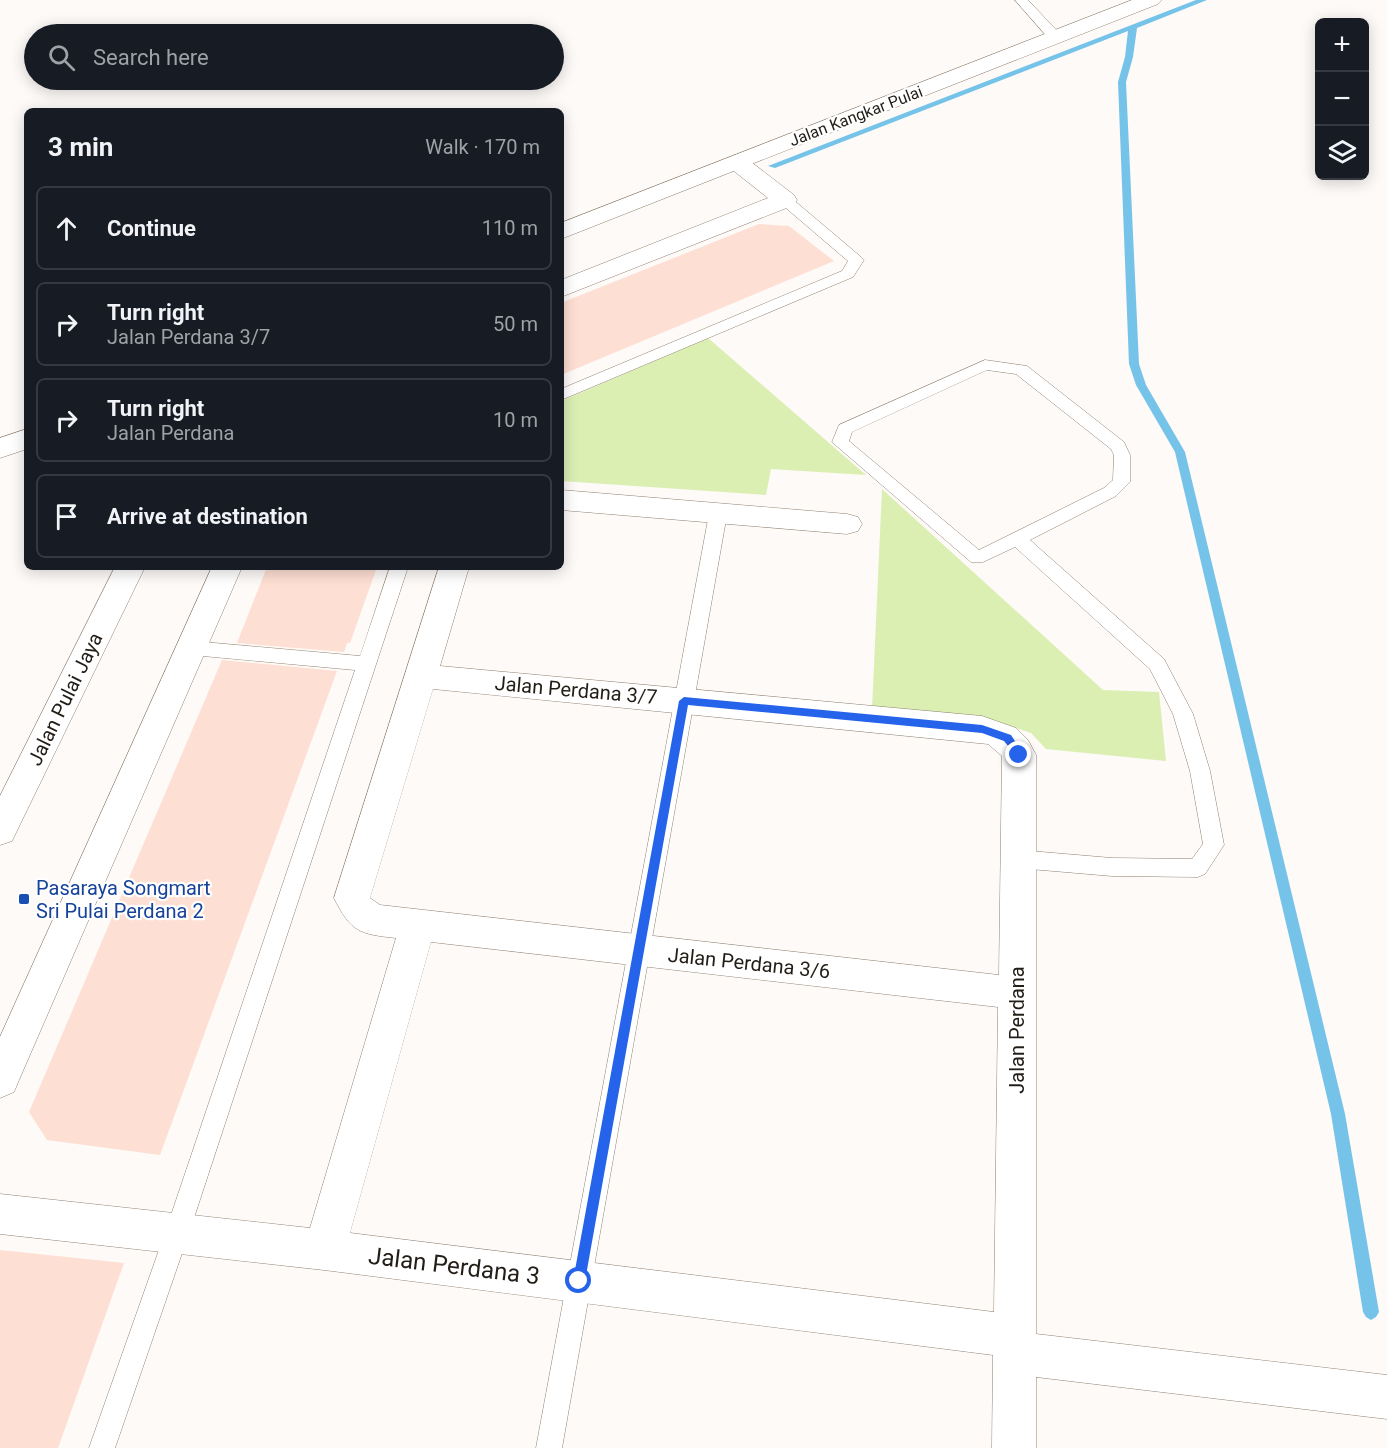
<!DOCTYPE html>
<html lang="en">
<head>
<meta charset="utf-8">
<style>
	:root { --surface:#171b24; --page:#20242c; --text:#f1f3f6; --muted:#9ea1a6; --line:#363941 }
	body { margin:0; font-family:Roboto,sans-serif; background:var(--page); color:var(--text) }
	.controls { position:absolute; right:18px; top:18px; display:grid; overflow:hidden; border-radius:9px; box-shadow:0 3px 15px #0003 }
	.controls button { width:54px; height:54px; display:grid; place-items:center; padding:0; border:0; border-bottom:2px solid var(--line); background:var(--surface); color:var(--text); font:30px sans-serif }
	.stop { position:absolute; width:18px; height:18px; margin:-14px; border:4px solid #2563eb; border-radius:50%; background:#fff }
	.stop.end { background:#2563eb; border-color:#fff; box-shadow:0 2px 6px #0008 }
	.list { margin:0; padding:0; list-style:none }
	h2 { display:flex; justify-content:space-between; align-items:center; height:78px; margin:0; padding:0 24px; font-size:26px }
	h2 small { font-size:20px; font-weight:400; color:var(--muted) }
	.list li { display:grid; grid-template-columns:39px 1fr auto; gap:18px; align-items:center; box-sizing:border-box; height:84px; margin:0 12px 12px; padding:0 12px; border:2px solid var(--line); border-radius:9px }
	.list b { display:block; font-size:22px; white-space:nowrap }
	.list p { margin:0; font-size:20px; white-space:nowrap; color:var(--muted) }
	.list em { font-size:20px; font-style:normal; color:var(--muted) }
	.icon { flex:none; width:33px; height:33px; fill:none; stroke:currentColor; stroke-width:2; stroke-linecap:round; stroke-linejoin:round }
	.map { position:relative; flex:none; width:1387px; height:1448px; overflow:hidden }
	.search { position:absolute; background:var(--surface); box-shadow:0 3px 15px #0003; left:24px; top:24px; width:540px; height:66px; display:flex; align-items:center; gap:15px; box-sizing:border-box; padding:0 21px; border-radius:33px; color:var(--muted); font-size:22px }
	.panel { position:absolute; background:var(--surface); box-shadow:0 3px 15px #0003; left:24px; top:108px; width:540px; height:462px; border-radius:9px }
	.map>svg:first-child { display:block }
	.green { fill:#dbefb3 }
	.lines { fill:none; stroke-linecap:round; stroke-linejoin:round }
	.stream { fill:#76c3ea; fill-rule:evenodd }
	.building { fill:#fedfd3 }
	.lane-casing { stroke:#918172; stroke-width:1 }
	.street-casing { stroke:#918172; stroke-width:1 }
	.secondary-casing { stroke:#918172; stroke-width:1 }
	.lane { fill:#fff; fill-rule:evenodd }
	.street { fill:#fff; fill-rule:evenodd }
	.secondary { fill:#fff; fill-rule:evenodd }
	.route { fill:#2563eb }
	.transit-dot { fill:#1a4fb4; stroke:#fff; stroke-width:2 }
	.labels { text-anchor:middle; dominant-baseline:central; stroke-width:4.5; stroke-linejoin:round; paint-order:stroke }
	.far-street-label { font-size:16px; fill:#231d17; stroke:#fff }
	.street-label { font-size:20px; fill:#231d17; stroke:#fff }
	.transit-label { font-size:20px; fill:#164399; stroke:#fff; text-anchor:start }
	.near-street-label { font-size:24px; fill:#231d17; stroke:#fff }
</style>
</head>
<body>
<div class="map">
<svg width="1387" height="1448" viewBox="0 0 1387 1448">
	<rect width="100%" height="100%" fill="#fdfaf7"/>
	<g class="green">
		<path d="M708,338L866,475L771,469L766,495L561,481V401Z"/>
		<path d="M882,489L1103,690L1159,692L1166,761L1046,749L1031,733L989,719L872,709Z"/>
	</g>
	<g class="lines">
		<path class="stream" d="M1196,0H1207L1137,28L1133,57L1126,82L1139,364L1146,385L1185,452L1345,1114L1379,1312L1376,1317L1371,1320L1366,1317L1363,1312L1331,1114L1175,452L1136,385L1129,364L1118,82L1125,57L1128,31L775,168L768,166Z"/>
	</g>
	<g class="building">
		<path d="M759,224L789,226L834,261L561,375V303Z"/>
		<path d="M267,567H377L350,643H347L344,652L237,643Z"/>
		<path d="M222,660L337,671L160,1155L47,1140L29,1112Z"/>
		<path d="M0,1250L124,1263L58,1448H0Z"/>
	</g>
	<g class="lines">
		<g class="lane-casing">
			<g id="lane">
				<path d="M1015,0H1028L1061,35V41H1051Z"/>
				<path d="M785,196L790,197L861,257L864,260L853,277L561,400V389L842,271L848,261L780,203L778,200Z"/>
				<path d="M985,360L1027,366L1124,442L1130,455V482L1116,496L1030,540L1164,659L1193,714L1210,771L1224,845L1205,874L1198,877L1112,876L1018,868L1011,865L1008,859L1011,853L1018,850L1112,858L1192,859L1203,844L1190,771L1173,714L1150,669L1015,547L983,562H971L832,442L839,425ZM987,370L1016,374L1111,449L1114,455L1113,480L1104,488L979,550L849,441L852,432Z"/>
				<path d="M718,508L727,514L562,1448H536L709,514Z"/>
				<path d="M390,567H408L189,1233L115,1448H89L165,1233L355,670L192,655L185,653L183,648L185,643L192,641L360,656Z"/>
			</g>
		</g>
		<g class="street-casing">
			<g id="street">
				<path d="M738,156L746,158L794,195L797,200L794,205L561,297V280L768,198L730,168L726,163L730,158Z"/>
				<path d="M561,490L847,514L858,517L862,524L858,531L847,534L561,510Z"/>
				<path d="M212,567H242L19,1080L14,1092L0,1098V1037Z"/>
				<path d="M439,567H469L440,666L982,716L1016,728L1028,740L1036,755V1334L1387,1375V1419L1036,1377V1448H992L993,1355L324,1270L0,1234V1194L310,1228L396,938C359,934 351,932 334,898ZM433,689L988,744L1002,756L999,975L380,905L370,898ZM431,942L998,1007L994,1312L350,1233Z"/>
			</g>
		</g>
		<g class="secondary-casing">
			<g id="secondary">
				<path d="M1132,0H1162L1158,4L561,239V223Z"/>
				<path d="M27,429V449L0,458V438Z"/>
				<path d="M115,567H145L12,841L0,845V796Z"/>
			</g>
		</g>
		<use href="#lane" class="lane"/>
		<use href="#street" class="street"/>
		<use href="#secondary" class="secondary"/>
	</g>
	<path class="route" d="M684,697L982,725L1011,735L1024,755L1019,759L1004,741L982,733L688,705L585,1281L579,1287L573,1281L679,701Z"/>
	<rect class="transit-dot" x="18" y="893" width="12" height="12" rx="3"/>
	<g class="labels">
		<g class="far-street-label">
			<text transform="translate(856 116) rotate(-21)">Jalan Kangkar Pulai</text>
		</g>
		<g class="street-label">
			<text transform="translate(576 690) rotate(5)">Jalan Perdana 3/7</text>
			<text transform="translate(65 699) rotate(-64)">Jalan Pulai Jaya</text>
			<text transform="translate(749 963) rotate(6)">Jalan Perdana 3/6</text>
			<text transform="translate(1017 1030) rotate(-90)">Jalan Perdana</text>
		</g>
		<g class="transit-label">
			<text x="36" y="888">Pasaraya Songmart<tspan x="36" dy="23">Sri Pulai Perdana 2</tspan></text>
		</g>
		<g class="near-street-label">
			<text transform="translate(454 1266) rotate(7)">Jalan Perdana 3</text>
		</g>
	</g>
</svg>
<div class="controls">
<button>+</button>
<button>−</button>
<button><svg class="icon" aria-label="layers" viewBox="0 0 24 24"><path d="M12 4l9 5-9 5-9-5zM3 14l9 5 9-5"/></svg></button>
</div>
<div class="stop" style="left:579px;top:1281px"></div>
<div class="stop end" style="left:1019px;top:755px"></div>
<div class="search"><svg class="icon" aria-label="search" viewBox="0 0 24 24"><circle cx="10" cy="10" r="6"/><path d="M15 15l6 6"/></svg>Search here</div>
<section class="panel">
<h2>3 min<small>Walk · 170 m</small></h2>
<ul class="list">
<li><svg class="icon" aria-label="ahead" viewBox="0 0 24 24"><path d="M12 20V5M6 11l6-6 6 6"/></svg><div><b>Continue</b></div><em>110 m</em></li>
<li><svg class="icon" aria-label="right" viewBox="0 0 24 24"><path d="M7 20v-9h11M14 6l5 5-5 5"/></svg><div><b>Turn right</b><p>Jalan Perdana 3/7</p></div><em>50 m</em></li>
<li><svg class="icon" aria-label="right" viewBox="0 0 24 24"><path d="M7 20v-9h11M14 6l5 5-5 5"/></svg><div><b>Turn right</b><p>Jalan Perdana</p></div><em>10 m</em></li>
<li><svg class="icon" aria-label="arrive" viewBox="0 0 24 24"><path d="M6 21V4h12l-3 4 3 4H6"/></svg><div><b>Arrive at destination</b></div></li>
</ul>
</section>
</div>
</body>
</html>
